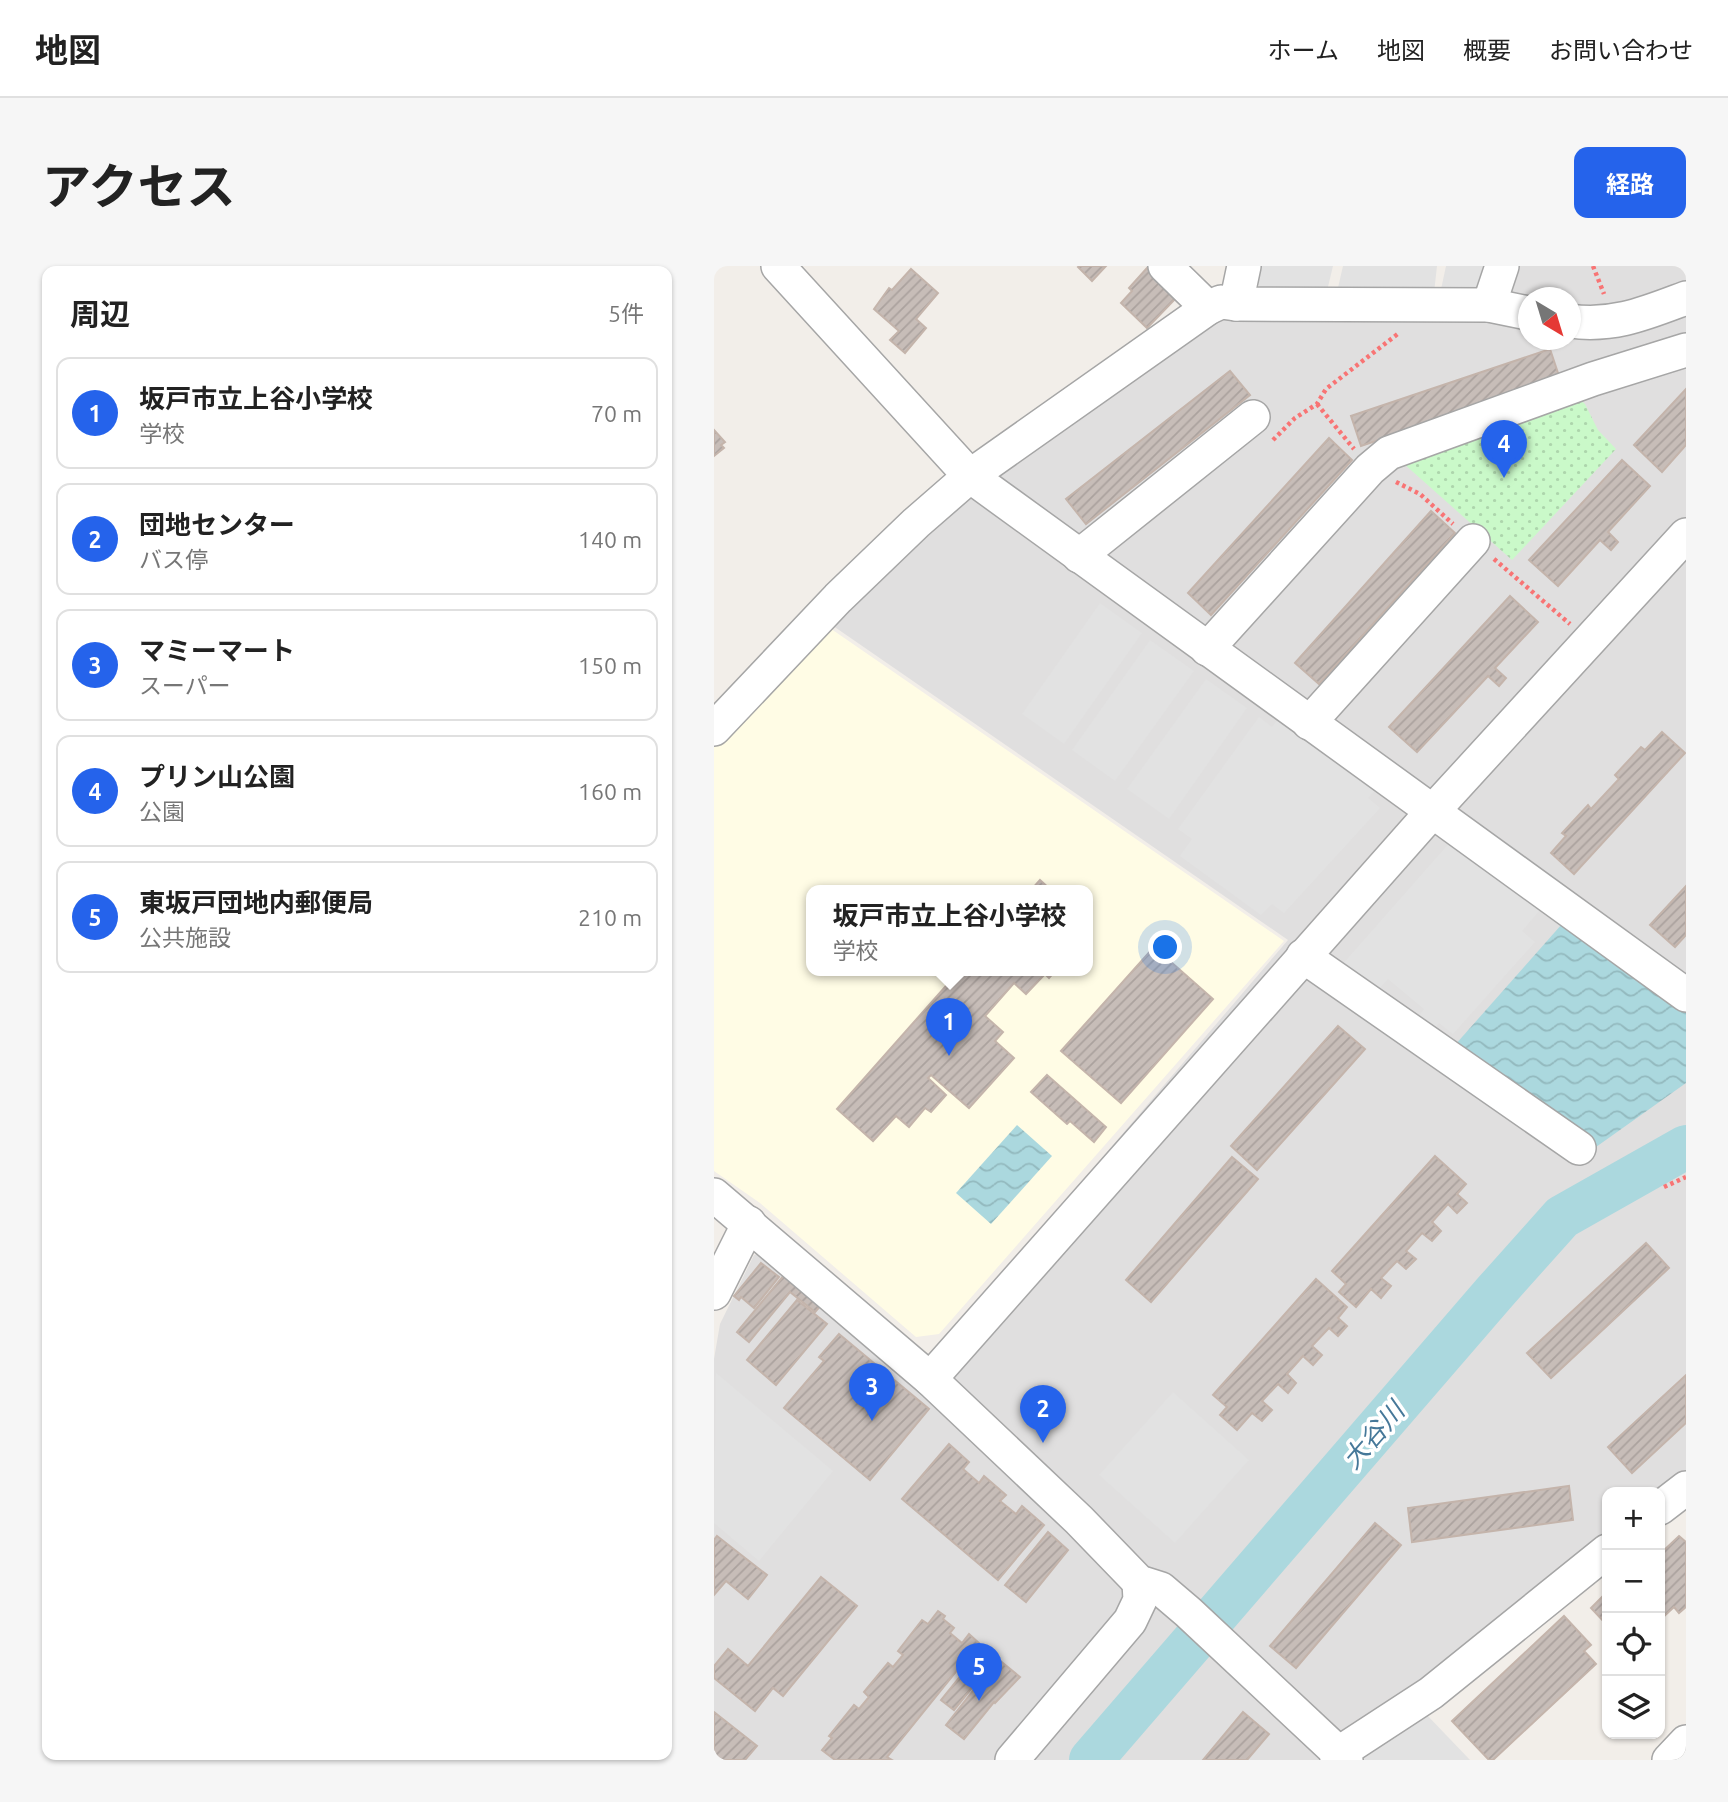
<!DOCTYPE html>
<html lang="ja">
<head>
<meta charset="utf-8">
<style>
	:root { --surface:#fff; --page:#f6f6f6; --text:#222; --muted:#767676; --line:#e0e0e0; --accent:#2563eb }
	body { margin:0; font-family:Ubuntu,"Noto Sans JP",sans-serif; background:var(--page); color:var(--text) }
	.controls { position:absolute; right:21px; bottom:21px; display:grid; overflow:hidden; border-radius:14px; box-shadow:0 2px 5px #0004 }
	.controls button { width:63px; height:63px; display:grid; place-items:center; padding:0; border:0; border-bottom:2px solid var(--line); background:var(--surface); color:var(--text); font:35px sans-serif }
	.compass { position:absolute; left:804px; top:21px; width:63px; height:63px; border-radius:50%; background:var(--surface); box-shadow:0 2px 5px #0004; rotate:142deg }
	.you { position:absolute; left:452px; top:682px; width:24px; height:24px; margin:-18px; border:5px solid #fff; border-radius:50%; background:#1a73e8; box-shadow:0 0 0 10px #1a73e833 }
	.badge { display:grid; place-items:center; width:46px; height:46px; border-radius:50%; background:var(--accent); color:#fff; font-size:23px; font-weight:700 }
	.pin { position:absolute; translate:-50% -58px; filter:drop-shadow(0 2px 4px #0008) }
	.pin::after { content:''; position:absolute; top:37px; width:24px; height:21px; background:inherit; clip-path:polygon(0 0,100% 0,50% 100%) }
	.popup { position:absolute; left:92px; top:619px; width:287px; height:91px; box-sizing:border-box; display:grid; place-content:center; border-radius:14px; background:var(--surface); filter:drop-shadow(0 2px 5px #0005); font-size:23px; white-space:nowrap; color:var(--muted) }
	.popup b { font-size:26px; color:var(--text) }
	.popup::after { content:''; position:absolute; left:50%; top:100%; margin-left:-14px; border:14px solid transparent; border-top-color:var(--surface) }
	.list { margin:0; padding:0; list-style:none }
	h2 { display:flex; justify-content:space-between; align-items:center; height:91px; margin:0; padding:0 28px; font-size:30px }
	h2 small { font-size:23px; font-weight:400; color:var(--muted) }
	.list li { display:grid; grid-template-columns:46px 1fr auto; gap:21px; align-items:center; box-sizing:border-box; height:112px; margin:0 14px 14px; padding:0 14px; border:2px solid var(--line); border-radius:14px }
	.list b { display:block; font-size:26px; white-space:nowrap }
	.list p { margin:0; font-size:23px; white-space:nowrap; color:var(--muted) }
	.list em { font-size:23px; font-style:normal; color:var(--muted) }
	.icon { flex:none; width:38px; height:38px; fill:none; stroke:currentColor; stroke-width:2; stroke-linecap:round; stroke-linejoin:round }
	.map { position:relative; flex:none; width:972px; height:1494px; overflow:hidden; border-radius:14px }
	header { display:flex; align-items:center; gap:42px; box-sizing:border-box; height:98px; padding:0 35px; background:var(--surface); border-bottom:2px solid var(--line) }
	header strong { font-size:33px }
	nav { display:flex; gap:38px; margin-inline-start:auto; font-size:24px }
	.intro { display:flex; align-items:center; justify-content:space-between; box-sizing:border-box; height:168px; padding:0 42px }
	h1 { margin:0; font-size:49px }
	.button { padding:18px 32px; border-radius:14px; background:var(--accent); color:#fff; font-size:24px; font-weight:700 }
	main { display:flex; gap:42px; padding:0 42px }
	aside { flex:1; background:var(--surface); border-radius:14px; box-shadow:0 2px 5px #0004 }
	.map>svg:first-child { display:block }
	.residential { fill:#e0dfdf; fill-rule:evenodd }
	.education { fill:#fffce5; fill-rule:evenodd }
	.park { fill:url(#park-dots) }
	.parking { fill:#e2e2e2 }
	.water { fill:url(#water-waves) }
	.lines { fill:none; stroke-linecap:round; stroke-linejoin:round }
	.river { stroke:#abd8de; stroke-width:44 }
	.building { fill:url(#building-hatch); stroke:#c4b4ab; stroke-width:2 }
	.minor-casing { stroke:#a6a6a6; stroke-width:36 }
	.path { stroke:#f87474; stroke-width:4.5; stroke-dasharray:3.5 3.5; stroke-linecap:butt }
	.minor { stroke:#fff; stroke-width:33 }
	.labels { text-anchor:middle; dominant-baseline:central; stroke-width:7; stroke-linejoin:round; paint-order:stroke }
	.water-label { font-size:26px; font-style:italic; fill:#467899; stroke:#fff }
</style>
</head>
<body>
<header>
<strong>地図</strong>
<nav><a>ホーム</a><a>地図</a><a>概要</a><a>お問い合わせ</a></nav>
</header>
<div class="intro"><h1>アクセス</h1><a class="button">経路</a></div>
<main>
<aside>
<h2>周辺<small>5件</small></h2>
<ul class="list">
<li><span class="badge">1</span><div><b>坂戸市立上谷小学校</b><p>学校</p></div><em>70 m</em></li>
<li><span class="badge">2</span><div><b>団地センター</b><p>バス停</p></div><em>140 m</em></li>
<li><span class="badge">3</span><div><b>マミーマート</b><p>スーパー</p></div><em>150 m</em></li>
<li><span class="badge">4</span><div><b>プリン山公園</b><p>公園</p></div><em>160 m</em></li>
<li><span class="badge">5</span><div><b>東坂戸団地内郵便局</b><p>公共施設</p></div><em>210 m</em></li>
</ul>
</aside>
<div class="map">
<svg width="972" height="1494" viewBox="0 0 972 1494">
	<defs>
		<pattern id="park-dots" width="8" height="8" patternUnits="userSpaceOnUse" patternTransform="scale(1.75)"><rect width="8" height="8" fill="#caf9c9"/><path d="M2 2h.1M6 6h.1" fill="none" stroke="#add5ac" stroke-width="1.8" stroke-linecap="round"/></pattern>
		<pattern id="water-waves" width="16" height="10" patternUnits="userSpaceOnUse" patternTransform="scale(1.75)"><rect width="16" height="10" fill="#abd8de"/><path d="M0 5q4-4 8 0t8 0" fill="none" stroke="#93b9be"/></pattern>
		<pattern id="building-hatch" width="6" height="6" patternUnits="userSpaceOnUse" patternTransform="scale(1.75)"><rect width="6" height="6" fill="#c7bdb8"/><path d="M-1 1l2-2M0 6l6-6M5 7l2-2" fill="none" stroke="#aba29e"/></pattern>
	</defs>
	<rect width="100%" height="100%" fill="#f2eee9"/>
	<path class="residential" d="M799,0H972V867L970,868L972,872V1210L946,1226H893V1272L612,1494H0V1093L6,1058L40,989L49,986L200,1112L574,674L112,355L272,215L506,52L782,46ZM814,32H856V74H814Z"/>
	<path class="education" d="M110,358L570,675L225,1068L202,1071L46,937L0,905V481ZM97,624H373V704H97Z"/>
	<path class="park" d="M861,130L871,138L884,164L902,183L798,294L689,197Z"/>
	<g class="parking">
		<path d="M544,0H619L613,25L550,26L541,15Z"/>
		<path d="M629,0H723L720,27L623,26Z"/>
		<path d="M732,0H778L770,24L726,28Z"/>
		<path d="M386,337L428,367L350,478L308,448Z"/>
		<path d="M436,374L480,405L401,515L358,484Z"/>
		<path d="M492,413L533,442L455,553L413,523Z"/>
		<path d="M567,449L664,521L654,532L666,542L570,647L558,638L547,649L466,590L478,573L464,563L545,451L558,461Z"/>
		<path d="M738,574L831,638L808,665L821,676L739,768L725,757L717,767L701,755L710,743L674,713L662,726L627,700Z"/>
		<path d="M2,1107L119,1205L45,1295L0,1257Z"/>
		<path d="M459,1126L535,1194L461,1277L385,1209Z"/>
		<path d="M710,1446L756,1494H650L647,1491Z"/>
	</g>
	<g class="water">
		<path d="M848,658L972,746V817L882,881L741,779Z"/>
		<path d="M303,859L338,890L277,958L242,927Z"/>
	</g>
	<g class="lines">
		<path class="river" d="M377,1494L781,1026L848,951L972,881"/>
	</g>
	<g class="building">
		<path d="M365,0H392L378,15L364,1Z"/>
		<path d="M433,2L463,31L433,62L407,37L418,25L415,22Z"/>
		<path d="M197,3L224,27L202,53L212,62L191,87L176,74L185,65L160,43L175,22L178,24Z"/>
		<path d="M836,83L846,113L647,180L637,150Z"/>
		<path d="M516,105L536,129L372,258L352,233Z"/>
		<path d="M972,123V179L948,206L920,179Z"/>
		<path d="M0,164L11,176L7,179L10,182L0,190Z"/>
		<path d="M615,172L638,194L497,349L474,327Z"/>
		<path d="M908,194L936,220L894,266L904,276L897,284L886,274L844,320L815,294Z"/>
		<path d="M717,245L741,267L605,418L581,397Z"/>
		<path d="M796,330L824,356L781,402L792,412L785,420L774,410L703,486L675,461Z"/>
		<path d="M948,466L971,487L860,608L837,587L852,570L848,567L874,539L877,543L905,513L901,509L927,481L931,484Z"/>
		<path d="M326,614L337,624H317Z"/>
		<path d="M972,620V669L961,681L936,659Z"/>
		<path d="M440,681L499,733L407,837L347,785Z"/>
		<path d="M246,704H342L335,712L331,708L312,728L300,717L271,750L289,766L281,775L300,792L255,842L217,809L214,812L232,829L217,846L211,842L195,861L182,850L159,875L123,843Z"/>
		<path d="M624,760L651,783L543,904L517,880Z"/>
		<path d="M333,809L392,861L380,876L356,855L353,858L317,826Z"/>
		<path d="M721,890L752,918L743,928L753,937L743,947L734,938L718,956L727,965L718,975L708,967L692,985L702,993L692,1003L683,995L667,1012L677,1020L667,1032L657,1023L642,1041L625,1026L632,1018L618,1005Z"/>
		<path d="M518,891L544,913L437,1036L412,1014Z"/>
		<path d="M932,977L955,1002L837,1112L813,1087Z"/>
		<path d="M47,997L65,1011L40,1042L27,1031L25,1034L20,1030Z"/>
		<path d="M71,1008L108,1038L101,1046L76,1026L35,1076L23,1066Z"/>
		<path d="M602,1013L633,1041L624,1052L633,1060L624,1070L615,1062L598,1080L608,1089L599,1099L589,1090L573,1108L582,1117L574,1127L564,1118L548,1135L558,1144L548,1155L538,1147L523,1164L506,1149L513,1141L499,1129Z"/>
		<path d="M83,1034L113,1058L62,1119L33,1094Z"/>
		<path d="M125,1068L215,1143L156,1214L70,1142L110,1095L105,1091Z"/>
		<path d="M972,1109V1157L918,1207L894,1181Z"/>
		<path d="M235,1178L255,1196L249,1203L265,1217L270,1210L292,1229L286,1235L302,1248L308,1240L330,1259L284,1314L188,1233Z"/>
		<path d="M855,1220L859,1254L698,1276L694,1242Z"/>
		<path d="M661,1257L687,1279L582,1402L556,1380Z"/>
		<path d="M334,1266L354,1284L312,1336L291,1319Z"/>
		<path d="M3,1270L53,1309L34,1333L12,1315L0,1329V1274Z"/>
		<path d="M965,1270L972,1276V1341L965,1347L960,1341L946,1354V1288Z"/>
		<path d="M107,1311L143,1340L69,1430L59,1422L41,1445L0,1412V1400L14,1383L34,1400Z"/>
		<path d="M893,1326V1359L877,1342Z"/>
		<path d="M224,1345L231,1350L229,1353L240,1362L236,1367L248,1377L255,1368L265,1377L173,1491L178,1494H121L108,1484L118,1472L115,1470L140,1439L145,1443L155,1431L150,1426L174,1397L179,1401L189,1389L184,1385L208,1354L214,1358Z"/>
		<path d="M850,1350L877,1379L870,1385L882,1398L779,1494H775L738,1455Z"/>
		<path d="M270,1381L283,1391L240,1444L227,1434Z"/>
		<path d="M284,1393L306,1411L281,1437L280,1436L250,1473L232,1459Z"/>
		<path d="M0,1446L43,1480L31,1494H0Z"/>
		<path d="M529,1446L555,1468L533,1494H489Z"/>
	</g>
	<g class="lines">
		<g class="minor-casing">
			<g id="minor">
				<path d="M64,0L256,210L972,729"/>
				<path d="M451,0L494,42"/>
				<path d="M522,38L530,0"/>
				<path d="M775,39L814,47"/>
				<path d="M856,55C900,61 932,47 972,32"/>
				<path d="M365,290L539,151"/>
				<path d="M493,383L656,203L675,187L879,113L972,84"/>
				<path d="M595,457L759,275"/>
				<path d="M0,463L124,332L202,257L256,210L494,42L507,36L522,38L775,39L788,0"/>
				<path d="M589,690L865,882"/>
				<path d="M0,929L216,1113L365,1254L425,1316L447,1323L474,1346L632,1494"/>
				<path d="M0,1027L35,957"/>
				<path d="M216,1113L718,546L972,269"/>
				<path d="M946,1242L972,1222"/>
				<path d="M298,1494L416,1355L426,1334L425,1316"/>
				<path d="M623,1494L625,1487L717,1427L893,1285"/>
				<path d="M955,1494L972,1476"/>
			</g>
		</g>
		<g class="path">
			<path d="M879,0L890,28"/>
			<path d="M603,138L640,183"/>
			<path d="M559,174L581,152L603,138L612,123L685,67"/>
			<path d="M682,216L706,228L739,258"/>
			<path d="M780,293L856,358"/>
			<path d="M950,921L972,911"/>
		</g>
		<use href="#minor" class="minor"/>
	</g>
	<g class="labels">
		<g class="water-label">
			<text transform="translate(659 1169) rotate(-49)">大谷川</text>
		</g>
	</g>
</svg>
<div class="controls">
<button>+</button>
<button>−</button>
<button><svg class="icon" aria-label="locate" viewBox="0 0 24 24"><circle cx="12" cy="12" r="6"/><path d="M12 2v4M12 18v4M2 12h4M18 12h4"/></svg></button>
<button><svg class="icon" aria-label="layers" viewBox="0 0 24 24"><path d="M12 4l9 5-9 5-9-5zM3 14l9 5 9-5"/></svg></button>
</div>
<svg class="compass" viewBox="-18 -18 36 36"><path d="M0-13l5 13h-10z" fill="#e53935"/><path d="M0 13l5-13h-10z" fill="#767676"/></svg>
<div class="you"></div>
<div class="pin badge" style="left:235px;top:790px">1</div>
<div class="popup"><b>坂戸市立上谷小学校</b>学校</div>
<div class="pin badge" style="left:329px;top:1177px">2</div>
<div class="pin badge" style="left:158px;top:1155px">3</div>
<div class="pin badge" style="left:790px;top:212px">4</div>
<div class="pin badge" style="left:265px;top:1435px">5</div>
</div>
</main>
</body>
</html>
